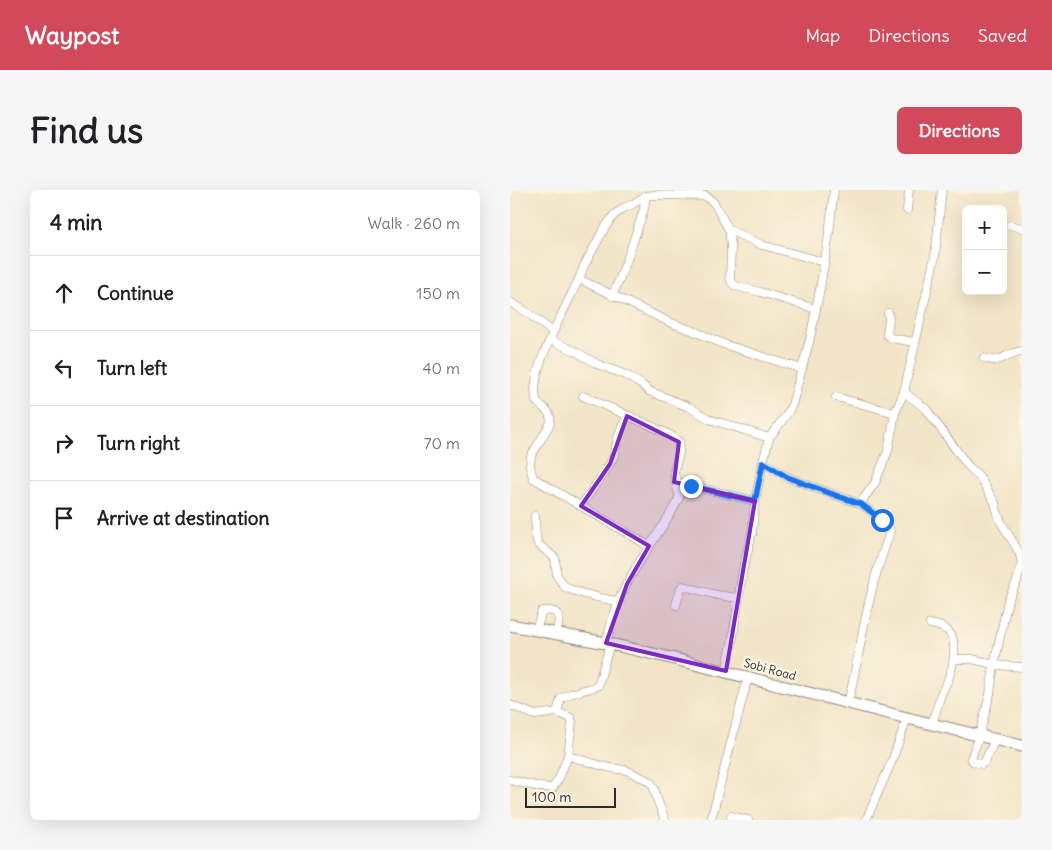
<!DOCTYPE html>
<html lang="en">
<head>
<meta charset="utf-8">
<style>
	:root { --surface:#fff; --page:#f6f6f6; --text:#202124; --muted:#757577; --line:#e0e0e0; --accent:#d1495b }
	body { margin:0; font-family:Delius,sans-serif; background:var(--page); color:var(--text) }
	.controls { position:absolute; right:15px; top:15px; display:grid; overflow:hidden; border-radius:8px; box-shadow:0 5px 20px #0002 }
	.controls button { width:45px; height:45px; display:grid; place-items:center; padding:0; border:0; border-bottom:1px solid var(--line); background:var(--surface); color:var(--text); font:25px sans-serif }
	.scale { position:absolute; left:15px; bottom:12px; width:91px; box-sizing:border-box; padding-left:5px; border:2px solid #2b2b2b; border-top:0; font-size:14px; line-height:18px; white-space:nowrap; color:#2b2b2b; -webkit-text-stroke:4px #fcf5e5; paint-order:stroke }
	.stop { position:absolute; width:15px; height:15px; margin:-11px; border:4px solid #1a73e8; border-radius:50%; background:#fff }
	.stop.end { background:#1a73e8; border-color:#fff; box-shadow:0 1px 5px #0008 }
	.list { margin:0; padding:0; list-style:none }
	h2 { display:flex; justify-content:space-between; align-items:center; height:65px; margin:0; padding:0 20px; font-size:21px }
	h2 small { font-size:16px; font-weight:400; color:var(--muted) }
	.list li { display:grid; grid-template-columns:32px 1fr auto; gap:15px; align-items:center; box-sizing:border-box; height:75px; padding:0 20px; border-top:1px solid var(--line) }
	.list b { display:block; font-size:19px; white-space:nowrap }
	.list em { font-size:16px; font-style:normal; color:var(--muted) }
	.icon { flex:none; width:28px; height:28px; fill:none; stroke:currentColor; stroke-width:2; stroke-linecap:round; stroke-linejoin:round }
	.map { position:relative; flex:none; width:512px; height:630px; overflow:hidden; border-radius:8px }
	header { display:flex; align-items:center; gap:30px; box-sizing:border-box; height:70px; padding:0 25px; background:var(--accent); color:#fff }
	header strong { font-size:24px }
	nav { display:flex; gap:28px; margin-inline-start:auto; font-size:18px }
	.intro { display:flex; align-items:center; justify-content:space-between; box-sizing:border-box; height:120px; padding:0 30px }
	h1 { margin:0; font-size:35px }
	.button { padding:12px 22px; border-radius:8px; background:var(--accent); color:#fff; font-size:18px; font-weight:700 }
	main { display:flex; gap:30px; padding:0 30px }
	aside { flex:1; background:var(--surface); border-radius:8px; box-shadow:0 5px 20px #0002 }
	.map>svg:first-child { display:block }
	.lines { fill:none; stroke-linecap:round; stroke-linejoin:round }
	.minor-casing { stroke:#8e8878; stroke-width:9 }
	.highway-casing { stroke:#8e8878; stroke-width:13 }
	.minor { stroke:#fff; stroke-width:8 }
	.highway { stroke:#fff; stroke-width:11 }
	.route { stroke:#1a73e8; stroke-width:6 }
	.marked { fill:#7b2cbf; fill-opacity:0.2; stroke:#7b2cbf; stroke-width:4; stroke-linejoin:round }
	.labels { text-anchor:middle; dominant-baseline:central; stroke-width:4.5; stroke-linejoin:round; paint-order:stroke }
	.street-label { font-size:12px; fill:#2b2b2b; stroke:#fcf5e5 }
</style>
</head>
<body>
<header>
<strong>Waypost</strong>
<nav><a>Map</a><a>Directions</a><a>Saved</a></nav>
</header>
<div class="intro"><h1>Find us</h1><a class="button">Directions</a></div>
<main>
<aside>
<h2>4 min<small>Walk · 260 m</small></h2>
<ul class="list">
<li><svg class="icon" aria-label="ahead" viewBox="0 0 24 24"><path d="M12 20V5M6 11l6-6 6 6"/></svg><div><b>Continue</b></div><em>150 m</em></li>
<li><svg class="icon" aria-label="left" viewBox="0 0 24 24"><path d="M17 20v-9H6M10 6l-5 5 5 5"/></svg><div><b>Turn left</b></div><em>40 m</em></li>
<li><svg class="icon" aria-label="right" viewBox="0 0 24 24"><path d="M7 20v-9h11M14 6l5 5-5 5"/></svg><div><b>Turn right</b></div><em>70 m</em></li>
<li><svg class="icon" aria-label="arrive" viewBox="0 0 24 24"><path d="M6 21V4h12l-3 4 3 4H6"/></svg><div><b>Arrive at destination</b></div></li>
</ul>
</aside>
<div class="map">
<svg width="512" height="630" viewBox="0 0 512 630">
	<rect width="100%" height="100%" fill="#fcf5e5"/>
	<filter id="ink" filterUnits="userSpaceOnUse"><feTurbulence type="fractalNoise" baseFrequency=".02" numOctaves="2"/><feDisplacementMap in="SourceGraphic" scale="10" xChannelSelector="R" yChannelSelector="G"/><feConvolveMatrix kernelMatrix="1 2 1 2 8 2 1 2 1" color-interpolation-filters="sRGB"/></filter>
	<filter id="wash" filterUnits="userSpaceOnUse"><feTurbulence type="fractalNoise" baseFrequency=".0096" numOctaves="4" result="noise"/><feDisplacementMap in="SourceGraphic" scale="20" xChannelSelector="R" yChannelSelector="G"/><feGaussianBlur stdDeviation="1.12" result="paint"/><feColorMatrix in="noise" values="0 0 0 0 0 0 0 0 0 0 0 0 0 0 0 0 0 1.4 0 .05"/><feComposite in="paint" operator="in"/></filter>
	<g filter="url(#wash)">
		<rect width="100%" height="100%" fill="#f2e4c6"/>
	</g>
	<g filter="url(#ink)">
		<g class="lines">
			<g class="minor-casing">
				<g id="minor">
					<path d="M397,20L399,0"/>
					<path d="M500,35L512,38"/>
					<path d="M219,40L221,57L220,89L222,93L226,96L250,102L306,119"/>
					<path d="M69,89L159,132L186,142L216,155L292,179"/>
					<path d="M102,106C112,84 120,62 127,40C131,28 136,18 135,6"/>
					<path d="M0,112L15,121L43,142"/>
					<path d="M378,123L379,128L377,145L381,148L404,152"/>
					<path d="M40,150L65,161L87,174L116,185L132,195L139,201L179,217L199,229L259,248"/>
					<path d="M474,168C478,169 483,171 487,170C495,168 502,162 512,161"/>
					<path d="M394,202L416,219L458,276L469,286L485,313L488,324L492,334L509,362L512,373"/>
					<path d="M73,206L135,233L162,246L169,252V263L164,282L167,298L169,304V308C154,338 132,364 116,395C107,413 101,433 96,453"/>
					<path d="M326,207L385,223"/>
					<path d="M253,272L277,287L330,307L351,314L378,335L380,341C375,358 368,375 364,392C353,432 348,473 338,513"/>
					<path d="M166,292L245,311"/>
					<path d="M351,314L354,308L365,293L378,261L385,223L394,202L425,66L432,0"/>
					<path d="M71,316L100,274L104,266L108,247L117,226"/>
					<path d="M25,326L26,347L28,354L45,368L47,386L56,398L74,404L109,412"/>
					<path d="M139,356L23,288L20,276L21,266L40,234C43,223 34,218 26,211L25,199L27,184L32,168L43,142L69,89L74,76L94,39L104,25L114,18L123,14L135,6L144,5L196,6L204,13L219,40L252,55L314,72"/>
					<path d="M166,415L171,398L173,396L207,405L228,408"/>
					<path d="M420,434C426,435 433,437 438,441C449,452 443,477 438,490C436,495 433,499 431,504C428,514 425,524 422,534"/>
					<path d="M26,440L32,421C38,420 45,421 49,426L47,444"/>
					<path d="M444,469H462L471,471L484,475L512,477"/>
					<path d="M216,481L222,453L233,378L242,344L245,311L253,272L259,248L277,224L282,215L300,149L310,99L319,44L324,0"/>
					<path d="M0,515L25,525L47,522L51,508L60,504L88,496L100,454"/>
					<path d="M47,522L61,528L62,532L58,566"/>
					<path d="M485,550L474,573L472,574L464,572L461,569L469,546L480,504L484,475L498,410L507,391L512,373"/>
					<path d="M0,590L30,597L43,598L49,588L58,566L100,578L116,580L135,589L141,593L144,598L147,609L155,630"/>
					<path d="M221,626L238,630"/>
					<path d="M201,630L238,487"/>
					<path d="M356,630L382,571L397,528"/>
				</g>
			</g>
			<g class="highway-casing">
				<path id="highway" d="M0,435L96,453L161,468L397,528L512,556"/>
			</g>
			<use href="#minor" class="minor"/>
			<use href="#highway" class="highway"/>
		</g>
	</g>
	<g class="lines" filter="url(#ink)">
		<path class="route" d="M181,296L245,311L253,272L277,287L330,307L351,314L372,330"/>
	</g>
	<path class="marked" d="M117,226L169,252L164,292L245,311L216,481L96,453L117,394L139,356L71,316L100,274Z"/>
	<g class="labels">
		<g class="street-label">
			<text transform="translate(260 479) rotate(15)">Sobi Road</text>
		</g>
	</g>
</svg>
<div class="controls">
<button>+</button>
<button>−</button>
</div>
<div class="scale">100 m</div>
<div class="stop" style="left:372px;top:330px"></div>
<div class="stop end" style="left:181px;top:296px"></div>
</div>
</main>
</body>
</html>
